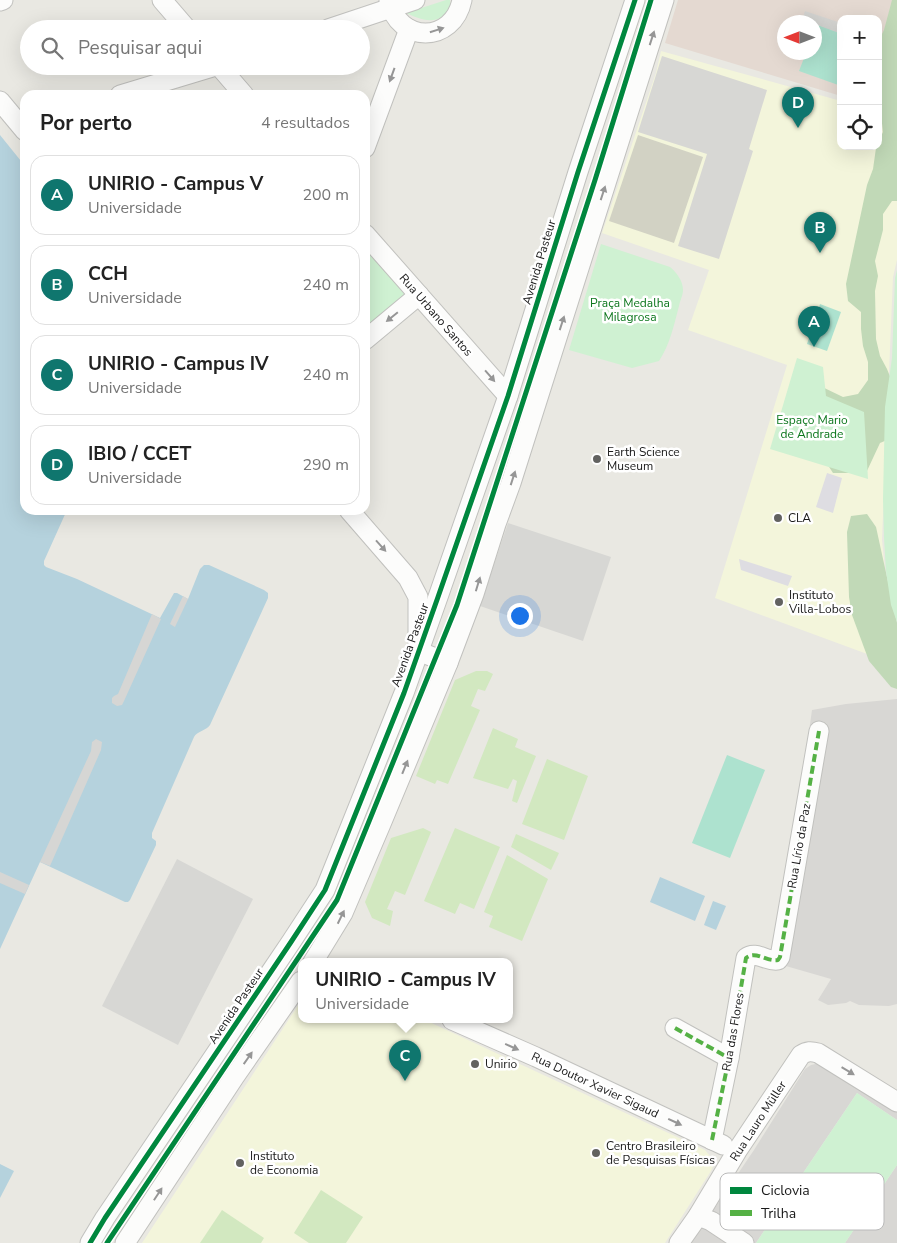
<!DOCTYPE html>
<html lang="pt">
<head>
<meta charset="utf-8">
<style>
	:root { --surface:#fff; --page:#f6f6f6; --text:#222; --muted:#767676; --line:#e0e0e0; --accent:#0f766e }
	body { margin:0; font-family:"Nunito Sans",sans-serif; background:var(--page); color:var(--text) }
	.controls { position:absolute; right:15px; top:15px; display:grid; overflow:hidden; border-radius:10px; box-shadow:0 5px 20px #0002 }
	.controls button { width:45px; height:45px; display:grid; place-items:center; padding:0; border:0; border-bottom:1px solid var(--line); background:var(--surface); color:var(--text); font:25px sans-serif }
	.compass { position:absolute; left:777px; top:15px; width:45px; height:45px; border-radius:50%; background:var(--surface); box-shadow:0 5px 20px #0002; rotate:270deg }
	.you { position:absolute; left:519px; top:615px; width:18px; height:18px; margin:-12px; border:4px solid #fff; border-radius:50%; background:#1a73e8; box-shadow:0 0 0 8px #1a73e833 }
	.badge { display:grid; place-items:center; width:32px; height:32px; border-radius:50%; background:var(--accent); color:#fff; font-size:16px; font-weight:700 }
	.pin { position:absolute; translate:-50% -41px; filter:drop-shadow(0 1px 2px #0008) }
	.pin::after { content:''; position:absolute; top:26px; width:18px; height:15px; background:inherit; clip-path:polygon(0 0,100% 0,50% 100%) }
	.popup { position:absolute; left:298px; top:958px; width:215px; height:65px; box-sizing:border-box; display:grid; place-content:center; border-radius:10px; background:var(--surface); filter:drop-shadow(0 1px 4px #0005); font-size:16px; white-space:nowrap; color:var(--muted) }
	.popup b { font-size:19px; color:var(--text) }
	.popup::after { content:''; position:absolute; left:50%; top:100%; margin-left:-10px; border:10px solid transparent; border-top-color:var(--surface) }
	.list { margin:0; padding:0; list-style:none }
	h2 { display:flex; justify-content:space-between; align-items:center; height:65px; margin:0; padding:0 20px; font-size:21px }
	h2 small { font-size:16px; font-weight:400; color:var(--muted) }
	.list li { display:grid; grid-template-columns:32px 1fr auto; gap:15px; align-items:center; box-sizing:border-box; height:80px; margin:0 10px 10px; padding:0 10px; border:1px solid var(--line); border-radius:15px }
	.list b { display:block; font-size:19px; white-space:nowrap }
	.list p { margin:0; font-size:16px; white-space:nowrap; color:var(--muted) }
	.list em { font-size:16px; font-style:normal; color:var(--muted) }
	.icon { flex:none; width:28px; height:28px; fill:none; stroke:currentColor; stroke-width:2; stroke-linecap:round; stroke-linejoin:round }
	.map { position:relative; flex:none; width:897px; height:1243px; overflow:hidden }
	.search { position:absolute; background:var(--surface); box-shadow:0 5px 20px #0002; left:20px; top:20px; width:350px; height:55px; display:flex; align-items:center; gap:12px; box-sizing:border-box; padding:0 18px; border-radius:28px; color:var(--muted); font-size:19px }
	.panel { position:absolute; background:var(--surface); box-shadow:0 5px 20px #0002; left:20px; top:90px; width:350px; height:425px; border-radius:15px }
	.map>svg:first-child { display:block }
	.residential { fill:#d8d7d4 }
	.education { fill:#f3f5db }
	.military { fill:#e4d9d1; fill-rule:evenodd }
	.construction { fill:#d2d2c4 }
	.grass { fill:#d2e8c0 }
	.forest { fill:#c1d9b7 }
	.park { fill:#cff1d2 }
	.pitch { fill:#ade2cf }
	.parking { fill:#d7d7d4 }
	.plaza { fill:#dedde2 }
	.water { fill:#b5d2dd }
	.pier { fill:#d6d6d4 }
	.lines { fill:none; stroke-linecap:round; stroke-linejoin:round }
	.minor-casing { stroke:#c1c1be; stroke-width:21 }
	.minor { stroke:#fcfcfb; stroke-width:19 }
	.quiet { stroke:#55b145; stroke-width:4; stroke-dasharray:8 4; stroke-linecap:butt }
	.cycleway-casing { stroke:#fff; stroke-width:8 }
	.cycleway { stroke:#00873e; stroke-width:5 }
	.oneway { fill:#969696 }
	.poi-dot { fill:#626260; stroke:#fff; stroke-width:2 }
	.labels { text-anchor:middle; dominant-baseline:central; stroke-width:5; stroke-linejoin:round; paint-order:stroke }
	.street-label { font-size:12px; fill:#1a1a1a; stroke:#fff }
	.park-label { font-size:12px; fill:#0b761c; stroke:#fff }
	.poi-label { font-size:12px; fill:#1a1a1a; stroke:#fff; text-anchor:start }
	.key { fill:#fff; stroke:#bababa; stroke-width:1 }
	.key-label { font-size:14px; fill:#1a1a1a }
</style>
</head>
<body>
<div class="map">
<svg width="897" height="1243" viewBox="0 0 897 1243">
	<rect width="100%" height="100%" fill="#e9e8e2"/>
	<g class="residential">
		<path d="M897,699V1004L889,1006L859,1005L850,1001L846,1003L828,1005L818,1000L831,979L772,962L786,897L812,710L846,704Z"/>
		<path d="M820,1063L897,1110V1120L857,1093L756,1243H691L754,1150L805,1069L811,1065Z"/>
		<path d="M897,1165V1243H845Z"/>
	</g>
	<g class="education">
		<path d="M661,51L841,101V146H878V112L897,117V260L893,277L882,540L889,608L897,665L715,598L787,365L688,330L709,270L602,233L656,73Z"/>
		<path d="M301,1001V1020H425L705,1150L710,1156L712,1161L713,1166L711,1171L665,1243H142Z"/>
	</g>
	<path class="military" d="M678,0H897L878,107V19H841V96L665,43ZM784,22H814V52H784Z"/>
	<path class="construction" d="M638,135L703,157L674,243L609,221Z"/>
	<g class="grass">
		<path d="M476,671H487L493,674L485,691L478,689L471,706L480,710L448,784L437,780L435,784L416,776L455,680Z"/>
		<path d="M493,728L518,739L515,747L536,756L517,803L512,801L517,781L513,779L508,789L473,778Z"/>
		<path d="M547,759L588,776L564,840L522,824Z"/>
		<path d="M423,828L431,832L405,895L395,891L387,909L393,911L390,926L372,918L365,902L391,838Z"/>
		<path d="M455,828L500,847L474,909L460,903L455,914L424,901Z"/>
		<path d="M516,834L559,853L551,870L511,847Z"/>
		<path d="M507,855L548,879L522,941L489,927L493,916L484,912Z"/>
		<path d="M321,1190L363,1217L346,1243H309L294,1233Z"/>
		<path d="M222,1210L264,1238L261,1243H200Z"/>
	</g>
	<g class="forest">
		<path d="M892,0H897V201H892L883,214V230L875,261L878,276L875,291L876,339L880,356L887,369L893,384L894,437L880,443L866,473H833L824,459L814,383L843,397L858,394L868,380V362L863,346L861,329V312L848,301L846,284L867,185L873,169L876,148L878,146V143L883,132L881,115L878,114V42L884,30Z"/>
		<path d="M867,514L876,527L897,623V689L891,687L869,661L852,615L849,597L847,532L851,516Z"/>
	</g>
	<g class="park">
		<path d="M446,0H450L451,7C448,10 445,15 442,17C430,24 417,18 406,13Z"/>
		<path d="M365,242L409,292L371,325L365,317Z"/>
		<path d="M601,244L670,267C677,273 683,281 683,290C683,295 680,301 679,306C674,325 670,344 659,361L632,368L569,350Z"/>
		<path d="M897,270V622L891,605L886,571L884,538L883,499L885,407L892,358L895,278Z"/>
		<path d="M797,358L823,367L826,396L864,412L868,479L770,449Z"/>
		<path d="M857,1093L897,1120V1165L845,1243H756Z"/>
	</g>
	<g class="pitch">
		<path d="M815,24L841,33V86L799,71L806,53L814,52Z"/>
		<path d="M820,304L841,312L827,351L807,344Z"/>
		<path d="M727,755L765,770L730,858L692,843Z"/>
	</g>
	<g class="parking">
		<path d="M805,11L841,23L839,33L815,24L814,22H809L802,20Z"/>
		<path d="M662,56L767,90L749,149L753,151L719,259L678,246L707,154L638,132Z"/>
		<path d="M508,523L611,557L583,641L480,606Z"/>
		<path d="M177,859L253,899L178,1045L102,1006Z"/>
	</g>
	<g class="plaza">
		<path d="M827,473L842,478L833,513L816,507Z"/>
		<path d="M739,559L792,576L788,586L741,570Z"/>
	</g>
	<g class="water">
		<path d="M0,135L25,166V510H67L44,561V565L46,567L77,579L160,618L174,593H177L188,599L200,569L204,565H209L264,590L268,593V598L210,725C206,731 197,731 194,737L152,833V838L156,841V845L130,900L128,902H125L40,862L0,949Z"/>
		<path d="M660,877L705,896L695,921L650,902Z"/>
		<path d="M713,901L726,906L716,930L704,925Z"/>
		<path d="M0,1164L14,1171L0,1198Z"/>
	</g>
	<g class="pier">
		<path d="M183,596L188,599L175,627L170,624Z"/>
		<path d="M152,614L161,619L124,701L122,705L117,706L112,703V698L114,696L118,694Z"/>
		<path d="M96,739L102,742L101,750L50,866L40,862L91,751L92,742Z"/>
		<path d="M0,872L29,885L25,894L0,883Z"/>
	</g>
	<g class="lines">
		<g class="minor-casing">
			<g id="minor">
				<path d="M162,0L187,29"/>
				<path d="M389,0C398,44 453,44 462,0"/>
				<path d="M0,1L3,0"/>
				<path d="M328,29L415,0"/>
				<path d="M219,66L244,95"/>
				<path d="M120,95L216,66"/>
				<path d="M0,101L25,131"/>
				<path d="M365,148L409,29"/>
				<path d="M365,234L508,396"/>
				<path d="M365,340L419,295"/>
				<path d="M349,510L408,578L418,597V651L448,663"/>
				<path d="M313,962L343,913L381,824L448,663L474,594L496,524L511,483L664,0"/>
				<path d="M452,1020L536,1057L723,1145"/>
				<path d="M675,1028L729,1058"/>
				<path d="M712,1140L729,1058L746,958C756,950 766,962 778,960L780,957L819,731"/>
				<path d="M698,1216L711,1221L744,1243"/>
				<path d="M90,1243L105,1218L291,942L325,890L404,693L438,597L508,396L578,172L635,0"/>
				<path d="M125,1243L235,1076L301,981"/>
				<path d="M679,1243L698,1216L737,1151L801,1055C807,1051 811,1051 818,1053L897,1102"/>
			</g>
		</g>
		<use href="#minor" class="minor"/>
		<g class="quiet">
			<path d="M675,1028L729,1058"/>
			<path d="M712,1140L729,1058L746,958C756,950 766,962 778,960L780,957L819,731"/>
		</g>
		<g class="cycleway-casing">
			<g id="cycleway">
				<path d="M90,1243L105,1218L291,942L325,890L404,693L438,597L508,396L578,172L635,0"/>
				<path d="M107,1243L337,900L457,605L595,180L651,0"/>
			</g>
		</g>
		<use href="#cycleway" class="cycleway"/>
	</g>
	<defs><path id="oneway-solid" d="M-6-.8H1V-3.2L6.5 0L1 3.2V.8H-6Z" transform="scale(1.25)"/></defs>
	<g class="oneway">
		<use href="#oneway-solid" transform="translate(437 30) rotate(-18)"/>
		<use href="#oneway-solid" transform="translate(652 38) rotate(-72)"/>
		<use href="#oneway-solid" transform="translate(392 75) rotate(110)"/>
		<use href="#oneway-solid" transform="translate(603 193) rotate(-72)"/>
		<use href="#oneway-solid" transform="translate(392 317) rotate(141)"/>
		<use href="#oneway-solid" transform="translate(562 323) rotate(-72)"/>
		<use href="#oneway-solid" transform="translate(490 376) rotate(49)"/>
		<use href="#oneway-solid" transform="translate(513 478) rotate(-72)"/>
		<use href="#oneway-solid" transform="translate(381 546) rotate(48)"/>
		<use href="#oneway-solid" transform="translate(478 584) rotate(-73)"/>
		<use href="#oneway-solid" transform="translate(405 767) rotate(-68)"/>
		<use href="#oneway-solid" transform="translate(341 917) rotate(-64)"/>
		<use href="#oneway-solid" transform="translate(512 1047) rotate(24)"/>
		<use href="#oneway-solid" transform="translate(248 1058) rotate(-55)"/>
		<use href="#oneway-solid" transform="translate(848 1071) rotate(31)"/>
		<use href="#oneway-solid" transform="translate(675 1122) rotate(25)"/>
		<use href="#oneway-solid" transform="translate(158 1194) rotate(-57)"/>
	</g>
	<g class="poi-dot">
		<circle cx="597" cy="459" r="5"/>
		<circle cx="778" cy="518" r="5"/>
		<circle cx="779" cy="602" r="5"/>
		<circle cx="475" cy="1064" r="5"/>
		<circle cx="596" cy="1153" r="5"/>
		<circle cx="240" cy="1163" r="5"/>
	</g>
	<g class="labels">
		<g class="street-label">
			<text transform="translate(539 262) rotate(-73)">Avenida Pasteur</text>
			<text transform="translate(436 315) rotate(49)">Rua Urbano Santos</text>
			<text transform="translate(410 645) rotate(-70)">Avenida Pasteur</text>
			<text transform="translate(799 846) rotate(-80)">Rua Lírio da Paz</text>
			<text transform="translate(236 1006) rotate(-56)">Avenida Pasteur</text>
			<text transform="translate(733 1032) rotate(-80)">Rua das Flores</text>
			<text transform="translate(595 1085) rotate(25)">Rua Doutor Xavier Sigaud</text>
			<text transform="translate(758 1121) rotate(-57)">Rua Lauro Müller</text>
		</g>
		<g class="park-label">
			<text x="630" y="303">Praça Medalha<tspan x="630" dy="14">Milagrosa</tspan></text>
			<text x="812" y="420">Espaço Mario<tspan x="812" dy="14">de Andrade</tspan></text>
		</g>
		<g class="poi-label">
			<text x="607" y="452">Earth Science<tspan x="607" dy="14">Museum</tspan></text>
			<text x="788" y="518">CLA</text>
			<text x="789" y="595">Instituto<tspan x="789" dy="14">Villa-Lobos</tspan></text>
			<text x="485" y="1064">Unirio</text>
			<text x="606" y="1146">Centro Brasileiro<tspan x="606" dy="14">de Pesquisas Físicas</tspan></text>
			<text x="250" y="1156">Instituto<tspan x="250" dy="14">de Economia</tspan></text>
		</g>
	</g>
	<rect x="720" y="1173" width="164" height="57" rx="8" class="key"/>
	<rect x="730" y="1187" width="22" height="7" fill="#00873e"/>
	<rect x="730" y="1210" width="22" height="6" fill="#55b145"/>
	<g class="key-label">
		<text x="761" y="1195">Ciclovia</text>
		<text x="761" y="1218">Trilha</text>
	</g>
</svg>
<div class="controls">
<button>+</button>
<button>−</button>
<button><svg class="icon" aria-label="locate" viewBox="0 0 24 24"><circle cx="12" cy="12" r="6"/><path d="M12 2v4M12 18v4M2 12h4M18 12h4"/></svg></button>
</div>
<svg class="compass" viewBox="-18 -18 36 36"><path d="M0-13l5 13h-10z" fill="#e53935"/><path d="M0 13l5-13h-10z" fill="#767676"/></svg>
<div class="you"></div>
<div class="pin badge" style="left:814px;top:347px">A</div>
<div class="pin badge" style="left:820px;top:253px">B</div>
<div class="pin badge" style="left:405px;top:1081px">C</div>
<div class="popup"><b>UNIRIO - Campus IV</b>Universidade</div>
<div class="pin badge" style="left:798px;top:128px">D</div>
<div class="search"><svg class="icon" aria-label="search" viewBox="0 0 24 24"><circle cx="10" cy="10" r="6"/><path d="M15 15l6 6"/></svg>Pesquisar aqui</div>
<section class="panel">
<h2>Por perto<small>4 resultados</small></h2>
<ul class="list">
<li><span class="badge">A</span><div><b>UNIRIO - Campus V</b><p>Universidade</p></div><em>200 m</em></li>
<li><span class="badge">B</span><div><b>CCH</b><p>Universidade</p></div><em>240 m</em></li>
<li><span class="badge">C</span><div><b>UNIRIO - Campus IV</b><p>Universidade</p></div><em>240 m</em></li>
<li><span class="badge">D</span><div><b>IBIO / CCET</b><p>Universidade</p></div><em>290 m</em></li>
</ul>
</section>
</div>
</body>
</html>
